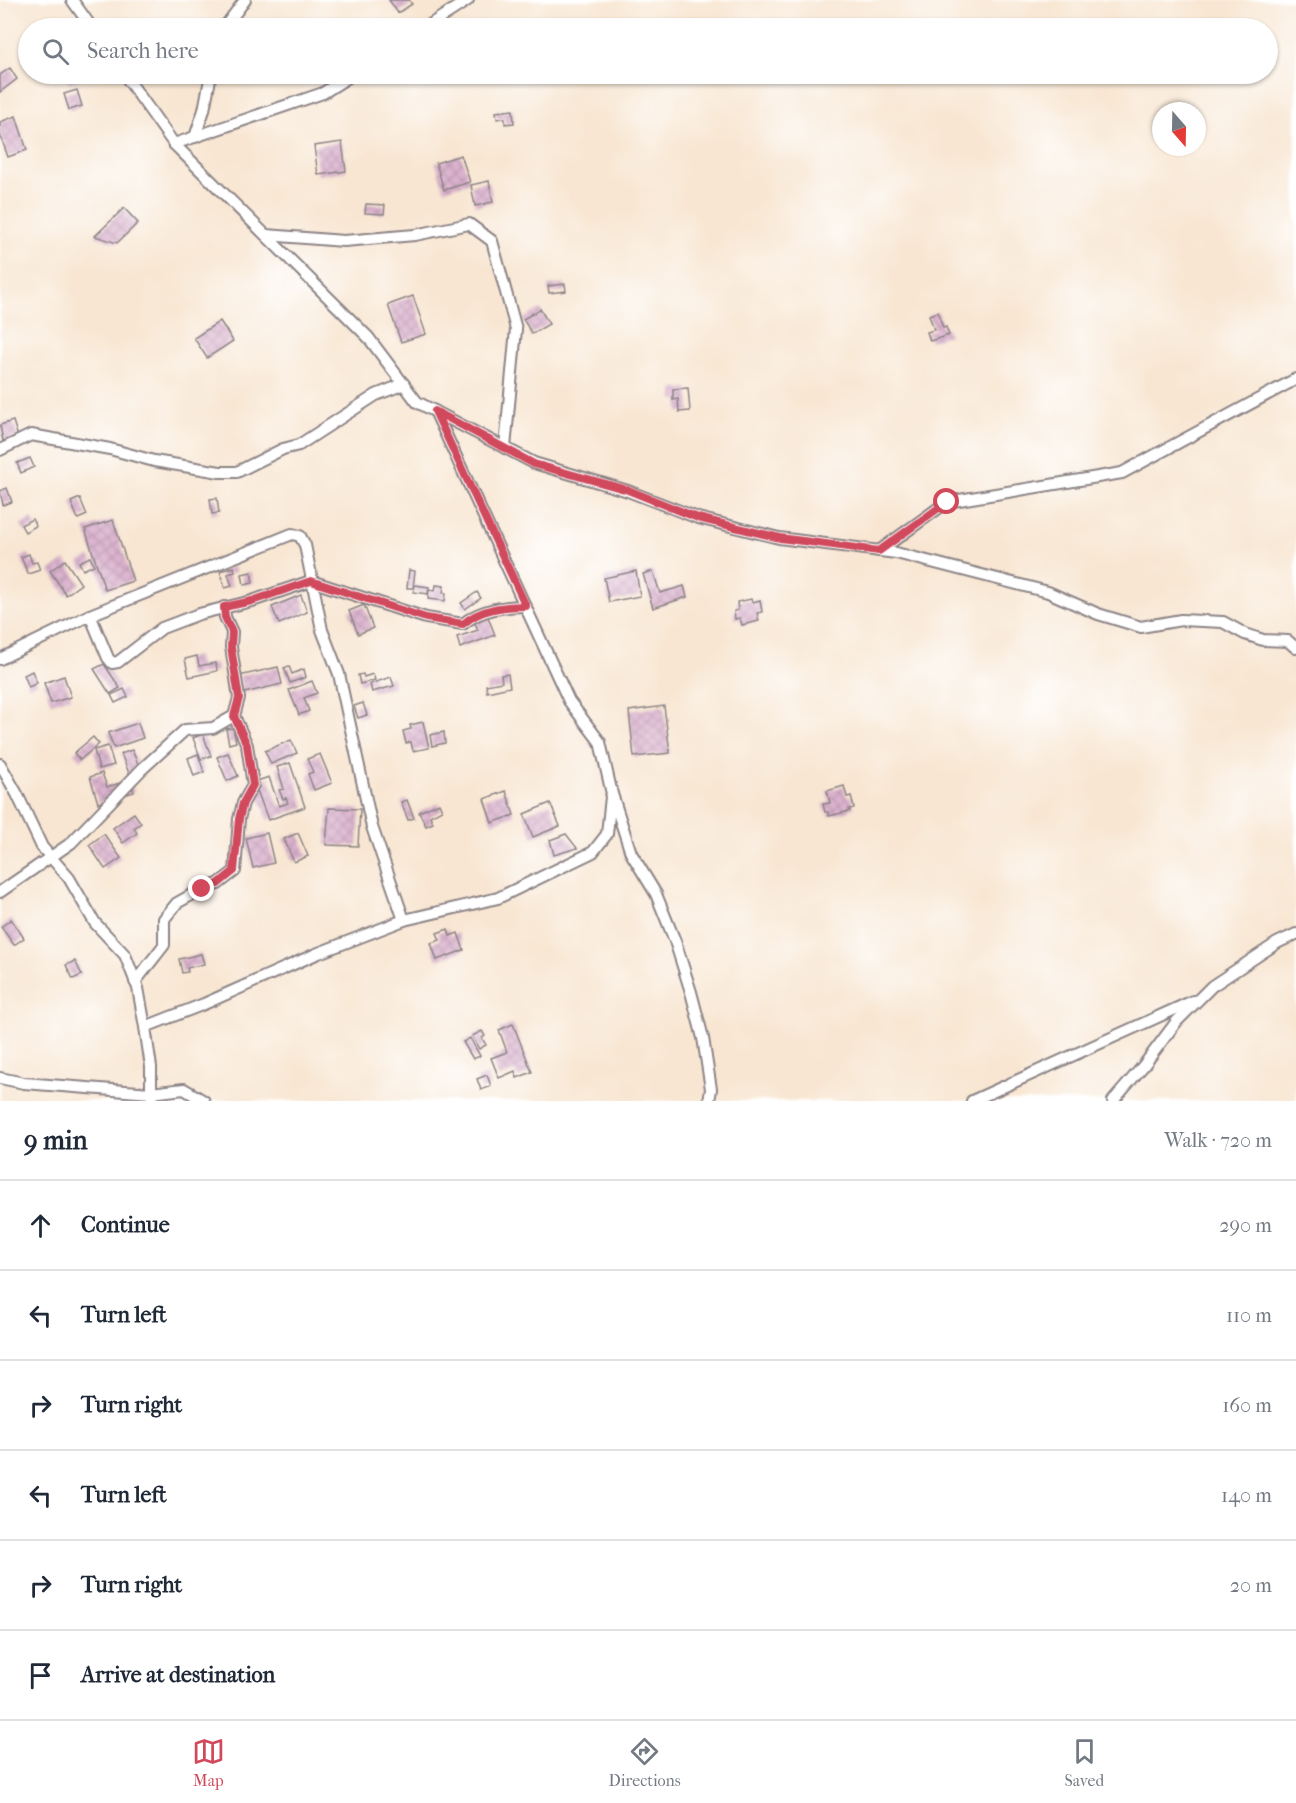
<!DOCTYPE html>
<html lang="en">
<head>
<meta charset="utf-8">
<style>
	:root { --surface:#fff; --page:#f2f2f3; --text:#1f2937; --muted:#747a83; --line:#e0e1e3; --accent:#d1495b }
	body { margin:0; font-family:"IM FELL French Canon",serif; background:var(--page); color:var(--text) }
	.compass { position:absolute; left:1152px; top:102px; width:54px; height:54px; border-radius:50%; background:var(--surface); box-shadow:0 2px 4px #0004; rotate:160deg }
	.stop { position:absolute; width:18px; height:18px; margin:-14px; border:4px solid #d1495b; border-radius:50%; background:#fff }
	.stop.end { background:#d1495b; border-color:#fff; box-shadow:0 2px 6px #0008 }
	.list { margin:0; padding:0; list-style:none }
	h2 { display:flex; justify-content:space-between; align-items:center; height:78px; margin:0; padding:0 24px; font-size:26px }
	h2 small { font-size:20px; font-weight:400; color:var(--muted) }
	.list li { display:grid; grid-template-columns:39px 1fr auto; gap:18px; align-items:center; box-sizing:border-box; height:90px; padding:0 24px; border-top:2px solid var(--line) }
	.list b { display:block; font-size:22px; white-space:nowrap }
	.list em { font-size:20px; font-style:normal; color:var(--muted) }
	.icon { flex:none; width:33px; height:33px; fill:none; stroke:currentColor; stroke-width:2; stroke-linecap:round; stroke-linejoin:round }
	.map { position:relative; flex:none; width:1296px; height:1101px; overflow:hidden }
	.search { position:absolute; background:var(--surface); box-shadow:0 2px 4px #0004; left:18px; right:18px; top:18px; height:66px; display:flex; align-items:center; gap:15px; box-sizing:border-box; padding:0 21px; border-radius:33px; color:var(--muted); font-size:22px }
	.sheet { height:618px; background:var(--surface) }
	nav { display:flex; justify-content:space-around; align-items:center; box-sizing:border-box; height:84px; border-top:2px solid var(--line); background:var(--surface); font-size:16px; color:var(--muted) }
	nav a { display:grid; justify-items:center; gap:3px }
	nav .on { color:var(--accent) }
	.map>svg:first-child { display:block }
	.building { fill:url(#building-cross-hatch) }
	.lines { fill:none; stroke-linecap:round; stroke-linejoin:round }
	.minor-casing { stroke:#8d8486; stroke-width:14 }
	.minor { stroke:#fff; stroke-width:10 }
	.route { stroke:#d1495b; stroke-width:8 }
</style>
</head>
<body>
<div class="map">
<svg width="1296" height="1101" viewBox="0 0 1296 1101">
	<defs>
		<pattern id="building-cross-hatch" width="8" height="8" patternUnits="userSpaceOnUse" patternTransform="scale(1.5)"><rect width="8" height="8" fill="#dbb2ce"/><path d="M0 0l8 8M0 8l8-8" fill="none" stroke="#bc99b2"/></pattern>
	</defs>
	<rect width="100%" height="100%" fill="#fff"/>
	<filter id="ink" filterUnits="userSpaceOnUse"><feTurbulence type="fractalNoise" baseFrequency=".0167" numOctaves="2"/><feDisplacementMap in="SourceGraphic" scale="12" xChannelSelector="R" yChannelSelector="G"/><feConvolveMatrix kernelMatrix="1 2 1 2 8 2 1 2 1" color-interpolation-filters="sRGB"/></filter>
	<filter id="wash" filterUnits="userSpaceOnUse"><feTurbulence type="fractalNoise" baseFrequency=".008" numOctaves="4" result="noise"/><feDisplacementMap in="SourceGraphic" scale="24" xChannelSelector="R" yChannelSelector="G"/><feGaussianBlur stdDeviation="1.35" result="paint"/><feColorMatrix in="noise" values="0 0 0 0 0 0 0 0 0 0 0 0 0 0 0 0 0 1.4 0 .05"/><feComposite in="paint" operator="in"/></filter>
	<g filter="url(#wash)">
		<rect width="100%" height="100%" fill="#f8e6d2"/>
		<g id="blocks">
			<g class="building">
				<path d="M389,0H409L412,4L398,13Z"/>
				<path d="M10,68L17,79L0,92V75Z"/>
				<path d="M65,74H86L87,76L69,83Z"/>
				<path d="M77,90L82,106L69,110L64,94Z"/>
				<path d="M513,110L514,123L505,124V118L497,119L496,112Z"/>
				<path d="M16,116L27,150L8,157L0,134V122Z"/>
				<path d="M342,142L346,171L318,175L314,146Z"/>
				<path d="M461,155L470,182L444,190L436,163Z"/>
				<path d="M489,181L493,202L475,206L471,185Z"/>
				<path d="M366,204L385,205L384,214L365,213Z"/>
				<path d="M124,208L138,223L117,243L95,236Z"/>
				<path d="M565,284L566,291L549,293L548,286Z"/>
				<path d="M413,296L426,334L401,342L388,305Z"/>
				<path d="M540,309L549,324L532,334L523,319Z"/>
				<path d="M938,312L943,328L946,327L949,335L930,341L927,332L934,330L929,315Z"/>
				<path d="M220,321L233,341L207,358L194,338Z"/>
				<path d="M688,388L690,411L679,412L678,399L673,400V389Z"/>
				<path d="M13,421L18,437L3,441L0,425Z"/>
				<path d="M30,458L34,467L21,473L17,463Z"/>
				<path d="M7,488L12,502L3,505L0,491Z"/>
				<path d="M80,498L87,515L78,519L71,502Z"/>
				<path d="M217,498L219,513L212,514L210,499Z"/>
				<path d="M32,519L36,526L25,532L21,525Z"/>
				<path d="M113,520L133,581L105,590L85,529Z"/>
				<path d="M29,554L32,563L37,562L40,570L28,574L21,557Z"/>
				<path d="M90,557L94,565L83,570L79,562Z"/>
				<path d="M65,560L81,584L66,595L50,571Z"/>
				<path d="M234,567L235,572L228,574L232,586L225,588L220,571Z"/>
				<path d="M409,570L415,571L413,588H407Z"/>
				<path d="M636,571L640,596L609,602L604,578Z"/>
				<path d="M653,571L660,593L684,586L687,597L653,608L643,574Z"/>
				<path d="M251,572L253,583L244,585L242,574Z"/>
				<path d="M415,585L429,587L428,594L414,592Z"/>
				<path d="M436,585L444,586L443,593H446L445,601L428,599L429,590L435,591Z"/>
				<path d="M477,592L481,598L465,609L461,603Z"/>
				<path d="M301,595L307,612L279,624L272,607Z"/>
				<path d="M751,599L752,602L760,600L762,612L757,613L759,621L742,625L740,618L735,619L734,611L738,610L737,602Z"/>
				<path d="M364,605L373,628L358,634L349,611Z"/>
				<path d="M488,617L495,635L460,648L457,637L478,630L474,621Z"/>
				<path d="M197,656L199,666L216,663L217,671L189,677L185,659Z"/>
				<path d="M104,664L120,688L110,694L94,669Z"/>
				<path d="M289,666L292,674L304,669L306,677L290,683L284,668Z"/>
				<path d="M278,667L282,684L244,693L239,676Z"/>
				<path d="M32,671L37,683L29,687L24,675Z"/>
				<path d="M363,674L364,677L373,674L375,680L360,684L358,675Z"/>
				<path d="M508,674L510,687L487,692L486,685L502,682L501,675Z"/>
				<path d="M64,676L71,697L51,703L44,683Z"/>
				<path d="M391,677L394,686L372,692L370,684Z"/>
				<path d="M312,681L317,693L304,698L309,711L299,715L289,690Z"/>
				<path d="M124,689L128,697L115,703L111,695Z"/>
				<path d="M363,703L367,715L358,718L354,706Z"/>
				<path d="M664,706L670,753L634,757L629,711Z"/>
				<path d="M423,722L429,748L413,751L411,742L406,743L403,731L411,729L410,725Z"/>
				<path d="M138,723L143,738L114,748L108,733Z"/>
				<path d="M233,728L236,742L229,744L226,729Z"/>
				<path d="M444,732L445,743L432,746L430,735Z"/>
				<path d="M203,734L211,756L201,759L193,738Z"/>
				<path d="M93,737L99,744L80,760L74,753Z"/>
				<path d="M291,740L297,753L271,764L265,751Z"/>
				<path d="M108,746L114,765L99,769L94,750Z"/>
				<path d="M132,750L140,769L129,773L121,754Z"/>
				<path d="M228,753L238,776L227,781L217,757Z"/>
				<path d="M198,754L204,772L194,776L188,758Z"/>
				<path d="M320,754L332,783L314,790L308,774L313,772L307,759Z"/>
				<path d="M290,763L305,807L268,820L254,782L269,777L279,806L288,803L286,798L283,799L279,790L284,789L277,767Z"/>
				<path d="M102,773L107,787L130,780L134,792L98,803L90,777Z"/>
				<path d="M844,786L847,797L851,796L854,808L849,809L850,811L829,816L828,812H825L823,804L830,803L827,791Z"/>
				<path d="M506,791L514,815L492,823L484,799Z"/>
				<path d="M407,800L414,818L408,820L401,802Z"/>
				<path d="M439,803L442,810L430,816L433,823L426,826L419,812Z"/>
				<path d="M550,803L560,826L533,837L524,814Z"/>
				<path d="M329,808L360,809L358,846L326,845Z"/>
				<path d="M134,813L141,823L134,828L137,833L123,843L113,828Z"/>
				<path d="M267,833L274,863L253,868L246,838Z"/>
				<path d="M298,833L308,856L294,862L284,839Z"/>
				<path d="M104,834L121,858L105,869L89,845Z"/>
				<path d="M566,834L577,848L554,855L550,840Z"/>
				<path d="M11,919L24,938L14,945L1,927Z"/>
				<path d="M448,929L450,936L458,933L464,950L437,960L431,943L440,940L437,933Z"/>
				<path d="M201,954L204,964L187,968L188,972L182,973L179,959Z"/>
				<path d="M75,961L82,975L73,979L66,965Z"/>
				<path d="M513,1024L532,1072L517,1078L515,1071L499,1078L491,1058L507,1052L499,1030Z"/>
				<path d="M482,1031L485,1036L482,1038L486,1045L479,1049L472,1036Z"/>
				<path d="M470,1038L480,1056L473,1059L463,1042Z"/>
				<path d="M487,1075L491,1086L481,1090L477,1079Z"/>
			</g>
		</g>
	</g>
	<g filter="url(#ink)">
		<use href="#blocks" fill-opacity="0" stroke="#8d8486" stroke-width="1.5"/>
		<g class="lines">
			<g class="minor-casing">
				<g id="minor">
					<path d="M72,0L92,28"/>
					<path d="M224,28L245,0"/>
					<path d="M425,28L468,0"/>
					<path d="M124,74L174,144L368,337L417,402L534,463L628,491L698,518L779,538L896,553L1048,592L1098,614L1141,627L1181,620L1223,622L1245,634L1263,640L1288,641L1296,648"/>
					<path d="M195,137L204,110L211,74"/>
					<path d="M174,144L323,93L353,74"/>
					<path d="M266,235L344,241L415,235L469,224L492,241L516,329L505,448"/>
					<path d="M435,411L569,701L600,742L612,794L631,853L656,894L675,941L691,992L703,1038L711,1089L709,1101"/>
					<path d="M0,450L31,435L110,449L154,461L220,472H237L283,449L299,445L376,395L404,384"/>
					<path d="M879,551L947,502L1122,473L1296,379"/>
					<path d="M90,615L108,658L112,663L118,662L162,628L199,614L252,601L311,581L426,618L463,624C480,609 504,606 526,606"/>
					<path d="M0,659L90,615L292,534L300,536L305,545L322,630L339,674L372,827L404,920"/>
					<path d="M0,764L17,794L42,847L69,878L95,923L125,955L138,988L145,1027L151,1067V1093L184,1089L204,1101"/>
					<path d="M0,892L71,843L142,769L185,730L213,728L234,716"/>
					<path d="M135,982L164,945V919L177,903L202,889L218,884L235,871L239,819L243,803L253,785L247,745L234,716L239,698L231,647L232,632L225,617L224,607"/>
					<path d="M145,1027L204,1004L316,954L404,920L498,898L593,852L607,834L611,797"/>
					<path d="M0,1078L24,1083L151,1093L153,1101"/>
					<path d="M972,1101L1193,1001"/>
					<path d="M1113,1101L1144,1065L1177,1021L1212,986L1277,943L1296,934"/>
				</g>
			</g>
			<use href="#minor" class="minor"/>
		</g>
	</g>
	<g class="lines" filter="url(#ink)">
		<path class="route" d="M202,889L218,884L234,871L239,819L243,803L253,785L247,745L234,716L239,698L231,647L232,632L225,617L224,607L252,601L311,581L426,618L463,624C480,609 503,606 526,606L435,411L534,464L628,490L698,518L780,538L879,551L947,502"/>
	</g>
</svg>
<svg class="compass" viewBox="-18 -18 36 36"><path d="M0-13l5 13h-10z" fill="#e53935"/><path d="M0 13l5-13h-10z" fill="#747a83"/></svg>
<div class="stop" style="left:947px;top:502px"></div>
<div class="stop end" style="left:202px;top:889px"></div>
<div class="search"><svg class="icon" aria-label="search" viewBox="0 0 24 24"><circle cx="10" cy="10" r="6"/><path d="M15 15l6 6"/></svg>Search here</div>
</div>
<section class="sheet">
<h2>9 min<small>Walk · 720 m</small></h2>
<ul class="list">
<li><svg class="icon" aria-label="ahead" viewBox="0 0 24 24"><path d="M12 20V5M6 11l6-6 6 6"/></svg><div><b>Continue</b></div><em>290 m</em></li>
<li><svg class="icon" aria-label="left" viewBox="0 0 24 24"><path d="M17 20v-9H6M10 6l-5 5 5 5"/></svg><div><b>Turn left</b></div><em>110 m</em></li>
<li><svg class="icon" aria-label="right" viewBox="0 0 24 24"><path d="M7 20v-9h11M14 6l5 5-5 5"/></svg><div><b>Turn right</b></div><em>160 m</em></li>
<li><svg class="icon" aria-label="left" viewBox="0 0 24 24"><path d="M17 20v-9H6M10 6l-5 5 5 5"/></svg><div><b>Turn left</b></div><em>140 m</em></li>
<li><svg class="icon" aria-label="right" viewBox="0 0 24 24"><path d="M7 20v-9h11M14 6l5 5-5 5"/></svg><div><b>Turn right</b></div><em>20 m</em></li>
<li><svg class="icon" aria-label="arrive" viewBox="0 0 24 24"><path d="M6 21V4h12l-3 4 3 4H6"/></svg><div><b>Arrive at destination</b></div></li>
</ul>
</section>
<nav>
<a class="on"><svg class="icon" aria-label="map" viewBox="0 0 24 24"><path d="M3 6l6-2 6 2 6-2v14l-6 2-6-2-6 2zM9 4v14M15 6v14"/></svg>Map</a>
<a><svg class="icon" aria-label="directions" viewBox="0 0 24 24"><path d="M12 3l9 9-9 9-9-9zM9 14v-3h6M13 9l2 2-2 2"/></svg>Directions</a>
<a><svg class="icon" aria-label="saved" viewBox="0 0 24 24"><path d="M7 4h10v16l-5-4-5 4z"/></svg>Saved</a>
</nav>
</body>
</html>
